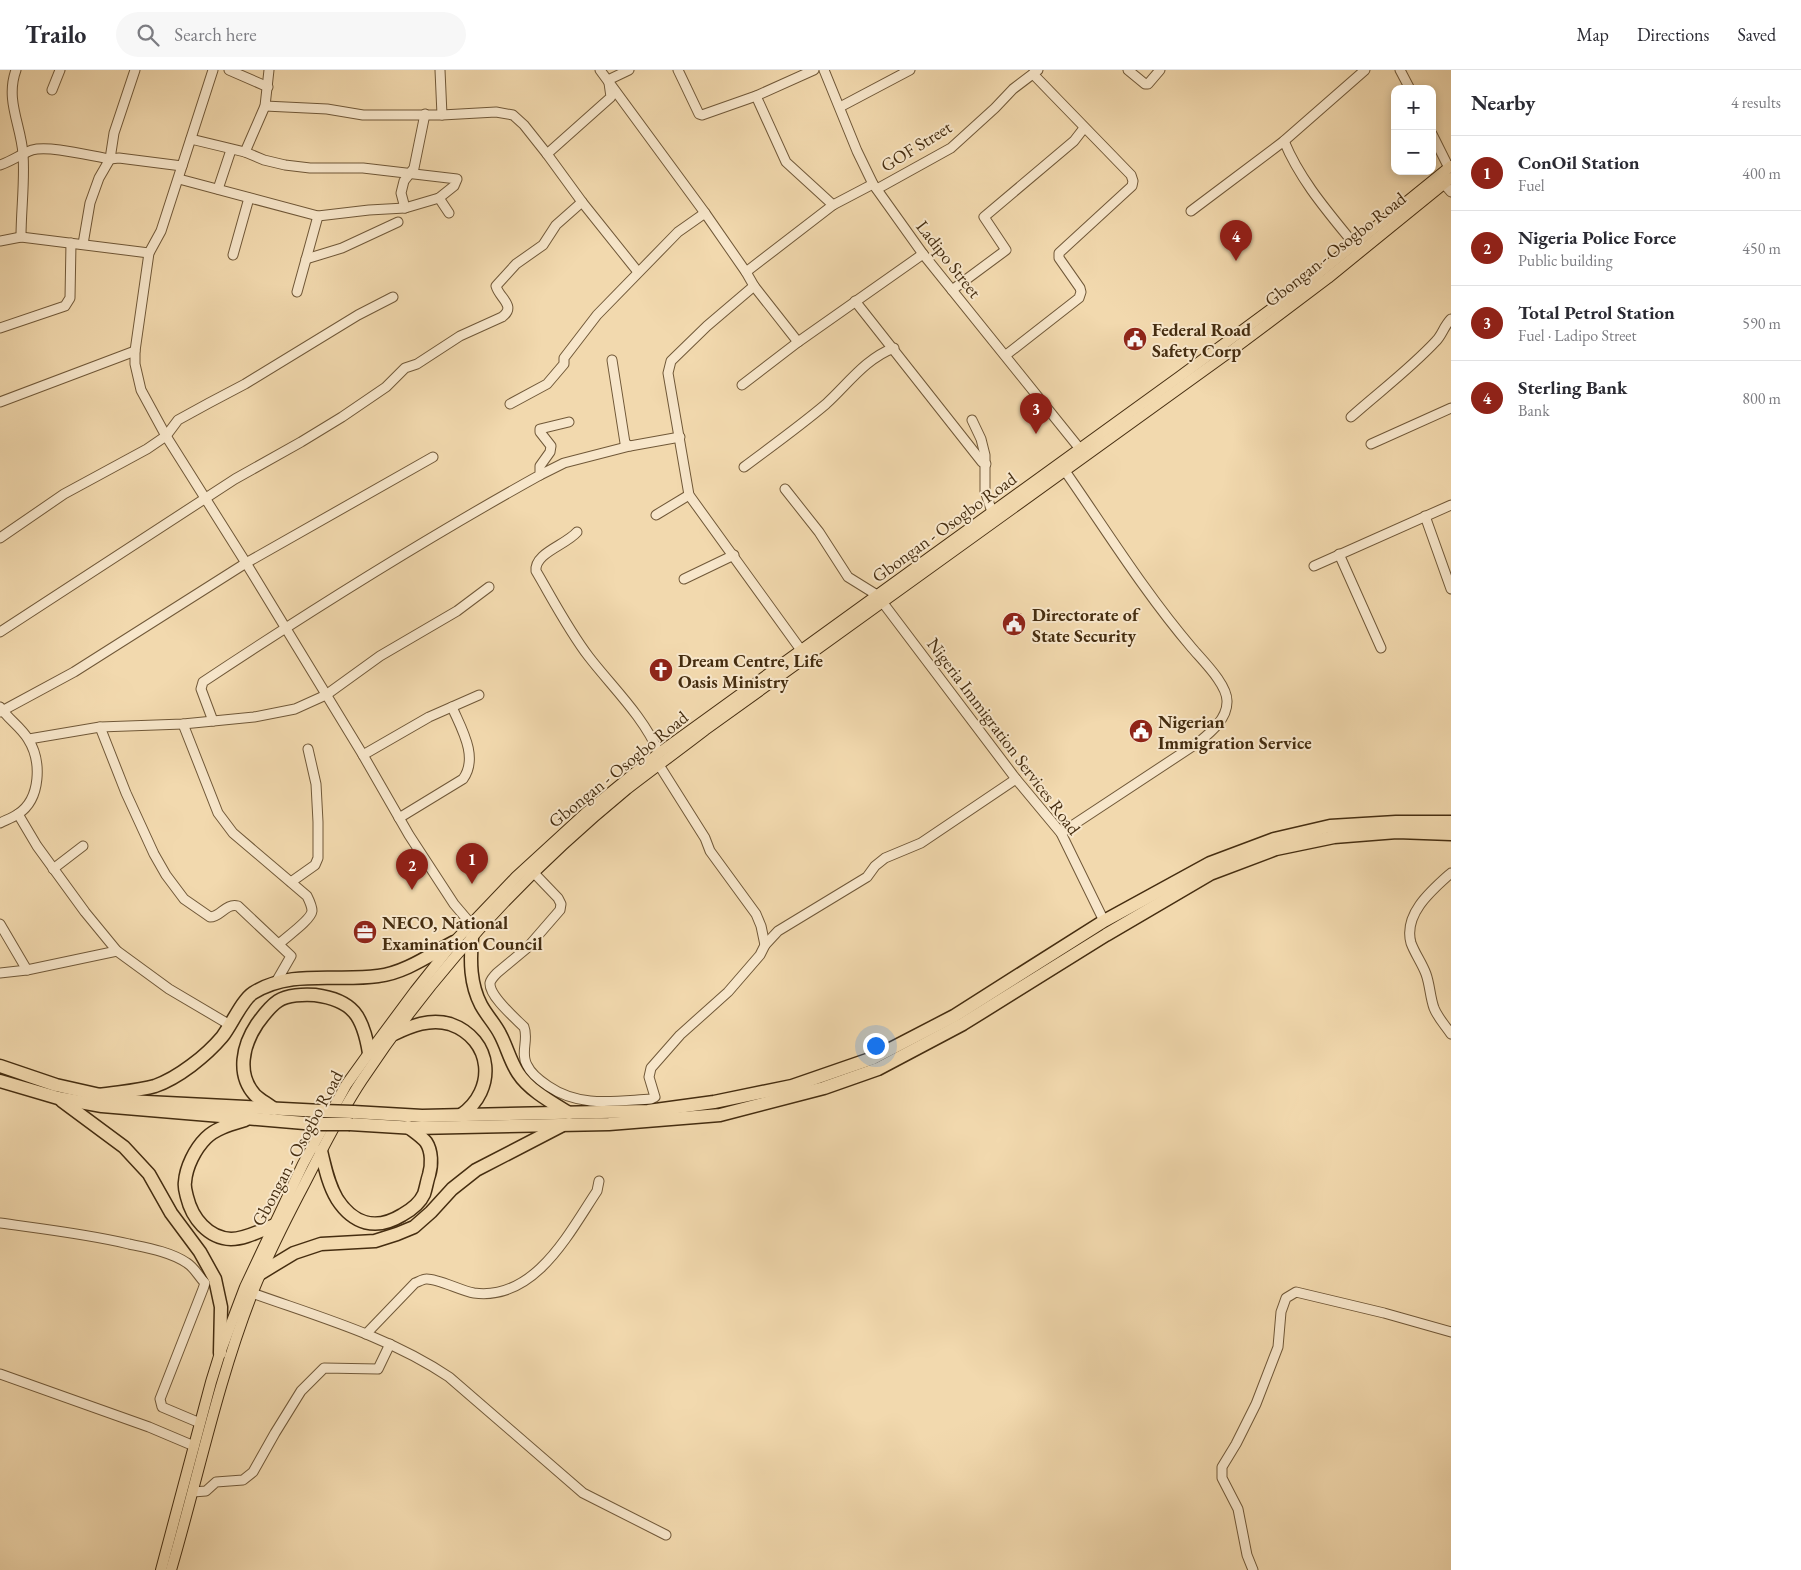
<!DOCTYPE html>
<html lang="en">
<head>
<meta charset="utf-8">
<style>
	:root { --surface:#fff; --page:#f7f7f7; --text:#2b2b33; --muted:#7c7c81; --line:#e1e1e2; --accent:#8f2418 }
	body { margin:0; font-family:"EB Garamond",serif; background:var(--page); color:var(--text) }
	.controls { position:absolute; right:15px; top:15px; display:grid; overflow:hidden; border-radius:10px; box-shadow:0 2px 8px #0003 }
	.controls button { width:45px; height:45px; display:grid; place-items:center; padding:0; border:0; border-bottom:1px solid var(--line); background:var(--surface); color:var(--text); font:25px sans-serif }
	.you { position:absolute; left:875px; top:975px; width:18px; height:18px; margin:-12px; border:4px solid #fff; border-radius:50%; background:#1a73e8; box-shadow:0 0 0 8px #1a73e833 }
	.badge { display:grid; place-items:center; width:32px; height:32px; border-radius:50%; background:var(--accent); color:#fff; font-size:16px; font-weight:700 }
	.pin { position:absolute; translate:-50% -41px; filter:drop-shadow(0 1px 2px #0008) }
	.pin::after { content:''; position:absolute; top:26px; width:18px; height:15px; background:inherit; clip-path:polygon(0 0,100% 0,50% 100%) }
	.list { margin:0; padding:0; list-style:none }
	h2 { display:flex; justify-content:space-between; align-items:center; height:65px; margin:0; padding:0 20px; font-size:21px }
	h2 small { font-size:16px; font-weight:400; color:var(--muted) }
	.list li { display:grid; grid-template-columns:32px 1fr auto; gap:15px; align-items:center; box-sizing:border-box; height:75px; padding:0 20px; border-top:1px solid var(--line) }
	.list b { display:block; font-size:19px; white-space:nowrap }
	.list p { margin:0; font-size:16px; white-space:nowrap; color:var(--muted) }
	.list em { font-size:16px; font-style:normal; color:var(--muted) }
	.icon { flex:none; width:28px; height:28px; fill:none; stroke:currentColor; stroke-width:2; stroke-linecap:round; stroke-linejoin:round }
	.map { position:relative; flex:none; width:1451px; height:1500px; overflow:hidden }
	header { display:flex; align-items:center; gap:30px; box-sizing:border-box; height:70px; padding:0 25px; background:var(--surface); border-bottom:1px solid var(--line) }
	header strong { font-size:24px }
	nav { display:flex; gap:28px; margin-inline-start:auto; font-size:18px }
	.search { width:350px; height:45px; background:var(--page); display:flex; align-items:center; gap:12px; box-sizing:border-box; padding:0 18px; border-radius:28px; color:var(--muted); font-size:19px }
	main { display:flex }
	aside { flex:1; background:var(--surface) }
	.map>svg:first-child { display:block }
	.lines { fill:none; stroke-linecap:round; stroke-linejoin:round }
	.minor-casing { stroke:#705838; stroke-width:11 }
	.major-casing { stroke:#452d10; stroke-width:12 }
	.highway-casing { stroke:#452d10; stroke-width:15 }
	.minor { stroke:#f7e6ca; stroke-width:9 }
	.major { stroke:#f2d9ae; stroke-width:10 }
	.highway { stroke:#f2d9ae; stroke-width:12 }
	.highway-bridge-casing { stroke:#452d10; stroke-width:15; stroke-linecap:butt }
	.highway-bridge { stroke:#f2d9ae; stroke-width:12 }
	.labels { text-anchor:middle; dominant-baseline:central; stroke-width:4; stroke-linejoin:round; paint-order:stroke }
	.street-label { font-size:18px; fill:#452d10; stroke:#f7e6ca }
	.poi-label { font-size:18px; font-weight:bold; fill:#452d10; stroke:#f7e6ca; text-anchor:start }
</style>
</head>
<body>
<header>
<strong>Trailo</strong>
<div class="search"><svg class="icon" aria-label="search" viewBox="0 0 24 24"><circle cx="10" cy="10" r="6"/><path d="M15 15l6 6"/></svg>Search here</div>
<nav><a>Map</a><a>Directions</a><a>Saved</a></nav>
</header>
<main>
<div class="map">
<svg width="1451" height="1500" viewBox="0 0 1451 1500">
	<rect width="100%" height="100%" fill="#f2d9ae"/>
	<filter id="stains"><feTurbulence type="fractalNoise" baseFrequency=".004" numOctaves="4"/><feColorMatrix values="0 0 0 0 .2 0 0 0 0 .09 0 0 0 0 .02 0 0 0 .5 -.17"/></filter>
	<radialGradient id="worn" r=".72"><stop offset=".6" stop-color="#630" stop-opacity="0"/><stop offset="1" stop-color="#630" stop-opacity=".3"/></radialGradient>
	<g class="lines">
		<g class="minor-casing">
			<g id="minor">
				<path d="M16,0C5,30 21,55 23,84C25,111 21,140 21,167"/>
				<path d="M213,0L161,161L149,183L135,281V294L141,320L166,366L246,493L363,685L409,765L454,834L471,854"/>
				<path d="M229,0L268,17"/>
				<path d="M440,0L442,45"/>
				<path d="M600,0L705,143L746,202L754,216L798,272"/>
				<path d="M678,0L699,44L702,45L756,26L814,0"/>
				<path d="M824,0L857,81L873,114L923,184L1080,379"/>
				<path d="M1128,0L1145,14H1148L1160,0"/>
				<path d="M1400,0L1410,19"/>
				<path d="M608,10L629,0"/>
				<path d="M52,20L60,0"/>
				<path d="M756,26L786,92L833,135"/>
				<path d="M265,36L327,39L363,45H442L496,42L513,45L524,55L547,84L582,132L638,202"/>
				<path d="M840,37L910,0"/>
				<path d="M1432,64L1449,98"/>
				<path d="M191,69L245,82L264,90L285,95L310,98H363L457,109L454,116L439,128"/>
				<path d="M1284,71C1300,110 1328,142 1354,174"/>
				<path d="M245,82L265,36L269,0"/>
				<path d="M547,84L611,27L609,13"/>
				<path d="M0,95C12,91 21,84 32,80C49,75 91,86 110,89L119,88L182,96"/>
				<path d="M179,109L318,146L369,140L405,138L439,128L449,143"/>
				<path d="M1444,114L1451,122"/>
				<path d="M218,119L231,80"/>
				<path d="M877,119L951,78L995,38L1013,19L1038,0"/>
				<path d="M405,138L401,123L404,111L414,98L425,44"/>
				<path d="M1191,141L1284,71L1365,0"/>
				<path d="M0,171L21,167L149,183"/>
				<path d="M83,174L90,133L99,108L110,89L114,63L135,0"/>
				<path d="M233,185L249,128"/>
				<path d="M306,189L342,178L398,152"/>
				<path d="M746,202L833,135L873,114"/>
				<path d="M754,216L707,256L671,291L668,303L689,425L801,580"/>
				<path d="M952,220L1006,180L984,147L1074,71L1084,58"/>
				<path d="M297,222L318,146"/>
				<path d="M855,231L982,392L986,394"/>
				<path d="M0,258L65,236L70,228L71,173"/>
				<path d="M1006,285L1079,228L1081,222L1080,218L1059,188V183L1132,116L1133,111L1131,105L1033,4"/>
				<path d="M612,290L625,373L630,376L680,367"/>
				<path d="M742,315L798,272L923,184"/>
				<path d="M0,332L135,281"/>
				<path d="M510,334L547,314L564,294V288L597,245L678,162L705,143"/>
				<path d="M1351,347C1379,322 1410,299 1436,271C1442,265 1444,256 1451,249"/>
				<path d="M972,350L981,369L985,385V421L992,442"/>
				<path d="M1371,374L1451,338"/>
				<path d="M744,397C772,376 800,356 826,334C847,315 866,288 894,278"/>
				<path d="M540,405L564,393L630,376"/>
				<path d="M785,419L819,462L848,507L877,525L1016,709L1061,763L1104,851"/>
				<path d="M656,445L689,425"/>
				<path d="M1425,446L1451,519"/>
				<path d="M577,462C566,475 534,483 536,501C553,530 569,561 589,587C613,618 643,646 659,683"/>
				<path d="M0,468L64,424L147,379L166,366L178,350L209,333L245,314L358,245L393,227"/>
				<path d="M1339,484L1381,578"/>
				<path d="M1314,496L1451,435"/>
				<path d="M684,509L734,485"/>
				<path d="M0,562L235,409L301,372L342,347L386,317L405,298L417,294L460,266L502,247C517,236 499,228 496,216L516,194L543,175L556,155L582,132"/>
				<path d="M0,642L74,602L246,493L433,387"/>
				<path d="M213,651L201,619L203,612C313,539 425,469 540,405V396L550,382L551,376L540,362V359L569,352"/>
				<path d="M183,654L218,743L233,763L307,826C309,830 312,836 312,841C311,850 286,867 279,874"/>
				<path d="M100,657L126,723L154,784L166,805L184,829L210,847C221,847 225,833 238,836L291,886L276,912"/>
				<path d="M29,669L100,657L183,654L254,647L295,639L326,625L380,586L457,541L489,517"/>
				<path d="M363,685L429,647L479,625"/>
				<path d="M659,695L705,768L710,781L756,844L761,856L765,875"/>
				<path d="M18,744L37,776L85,842L117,881L169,919L230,955"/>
				<path d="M399,748L463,709C479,687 461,658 452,637"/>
				<path d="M0,753C6,750 12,748 18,744C41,729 42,691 28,669C21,657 8,649 0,637"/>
				<path d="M1061,763L1199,672C1211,662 1227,649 1227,632C1228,615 1203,591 1192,578C1145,523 1106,460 1065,401"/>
				<path d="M53,799L83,776"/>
				<path d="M534,803L558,828L561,834L560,840L527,878L497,903C494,906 491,909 490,913C489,926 515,948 524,957C529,969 520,983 527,995C531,1004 539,1010 548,1016C580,1038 615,1031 651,1029L655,1027L649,1007L651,998L680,965L728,922L760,885L765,875L778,861L867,807L875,796L885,788L921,773L1016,709"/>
				<path d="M1451,803C1432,820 1403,844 1411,873C1415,884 1422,893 1426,904C1430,915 1430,927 1434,938C1438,948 1445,955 1451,964"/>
				<path d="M291,812L315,795L318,788V752L316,714L308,679"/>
				<path d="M0,854L27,900"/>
				<path d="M0,903L27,900L117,881"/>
				<path d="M0,1153C43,1159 87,1164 129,1174C148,1178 171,1182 187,1193C195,1198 198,1206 205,1213L203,1219L160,1329L162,1337L200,1353"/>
				<path d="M252,1223C319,1247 390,1267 449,1307L583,1423L666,1465"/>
				<path d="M366,1264L415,1213C418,1212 423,1209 426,1209C437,1208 461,1221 474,1223C535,1231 569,1163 597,1121L599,1111"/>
				<path d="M0,1304L149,1357L194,1376"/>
				<path d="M193,1422L206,1421L216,1412L243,1410L253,1402L275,1363L301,1321L324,1298L378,1299L390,1274"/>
				<path d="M1253,1500L1247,1485L1238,1439L1222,1408V1397L1236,1374L1256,1334L1278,1277L1281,1242L1286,1228L1296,1222L1384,1243L1451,1262"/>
			</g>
		</g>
		<g class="major-casing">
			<g id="major">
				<path d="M161,1500L211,1312L220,1283L245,1217L303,1094L346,1015L369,983L415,921L454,872L516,807L588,741L659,683L1179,307L1304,215L1451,96"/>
				<path d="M171,1500C198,1408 217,1314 252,1224C267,1186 286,1149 305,1113C323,1078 340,1043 362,1010C434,901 526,802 627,719C653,699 679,680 705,660L1231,281L1328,208L1451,108"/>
			</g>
		</g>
		<g class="highway-casing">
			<g id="highway">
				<path d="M472,868C470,891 470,914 481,935C487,946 495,954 500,964C507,977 510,991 518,1003C529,1020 551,1032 569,1043"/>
				<path d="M394,964C411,956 430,948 450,954C493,969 497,1020 461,1045"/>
				<path d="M0,996L56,1015L127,1031L322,1041"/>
				<path d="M0,1011L58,1028L102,1036L316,1054"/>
				<path d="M99,1025C117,1022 138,1021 155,1016C178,1008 206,986 222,967C231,956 242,930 253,923C291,899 336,912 378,906C405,903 431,884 454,872"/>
				<path d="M62,1031L124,1077L149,1104L171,1143L200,1182L215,1209L221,1237L220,1283"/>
				<path d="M274,1039C268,1034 260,1030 255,1025C236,1004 243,975 257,954C263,946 269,937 278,931C287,925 304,924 315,925C353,930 363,946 369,983"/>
				<path d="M353,1042L422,1046L648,1041L714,1032L792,1016L873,988L954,946L1104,851L1210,793L1274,769L1330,756L1396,752H1451"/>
				<path d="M245,1050C232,1054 216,1058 206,1068C195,1079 186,1097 185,1112C184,1117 186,1123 187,1127C192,1148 208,1168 231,1169C246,1169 261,1160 275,1155"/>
				<path d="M350,1054L415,1058L609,1054L720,1045L824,1018L878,999L963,954L1106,865L1210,804L1276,779L1334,767L1397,762L1451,764"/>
				<path d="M321,1081C325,1097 328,1114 337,1129C353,1154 376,1161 402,1145C411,1140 420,1133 424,1124C426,1118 427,1111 429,1105C432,1095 432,1081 426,1072C421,1066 413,1061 408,1057"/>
				<path d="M261,1203L294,1183L321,1174L375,1171L397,1164L414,1157L431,1142L452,1119L476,1100L561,1056"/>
			</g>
		</g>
		<use href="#minor" class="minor"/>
		<use href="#major" class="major"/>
		<use href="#highway" class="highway"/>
		<g class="highway-bridge-casing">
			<g id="highway-bridge">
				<path d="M322,1041L353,1042"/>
				<path d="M316,1054H350"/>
			</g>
		</g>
		<use href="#highway-bridge" class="highway-bridge"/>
	</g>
	<defs>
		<g id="civic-disc" transform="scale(1.25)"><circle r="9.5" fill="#8f2418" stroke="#f7e6ca"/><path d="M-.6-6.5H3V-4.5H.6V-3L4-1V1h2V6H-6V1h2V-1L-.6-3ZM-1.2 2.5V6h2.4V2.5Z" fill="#fff"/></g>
		<g id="church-disc" transform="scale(1.25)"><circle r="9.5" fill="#8f2418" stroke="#f7e6ca"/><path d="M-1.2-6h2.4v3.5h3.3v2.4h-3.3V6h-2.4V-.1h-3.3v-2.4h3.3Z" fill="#fff"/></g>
		<g id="office-disc" transform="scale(1.25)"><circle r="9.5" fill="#8f2418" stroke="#f7e6ca"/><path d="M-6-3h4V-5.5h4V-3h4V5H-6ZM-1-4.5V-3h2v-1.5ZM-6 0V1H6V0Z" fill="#fff"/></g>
	</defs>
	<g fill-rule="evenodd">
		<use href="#civic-disc" x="1135" y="269"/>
		<use href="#civic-disc" x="1014" y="554"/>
		<use href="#church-disc" x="661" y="600"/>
		<use href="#civic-disc" x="1141" y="661"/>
		<use href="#office-disc" x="365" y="862"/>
	</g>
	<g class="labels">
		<g class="street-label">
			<text transform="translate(916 76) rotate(-32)">GOF Street</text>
			<text transform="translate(1335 179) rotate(-38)">Gbongan - Osogbo Road</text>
			<text transform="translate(949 189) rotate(52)">Ladipo Street</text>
			<text transform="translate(944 457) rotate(-36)">Gbongan - Osogbo Road</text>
			<text transform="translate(1004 666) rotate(53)">Nigeria Immigration Services Road</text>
			<text transform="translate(618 699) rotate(-39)">Gbongan - Osogbo Road</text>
			<text transform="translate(297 1078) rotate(-62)">Gbongan - Osogbo Road</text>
		</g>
		<g class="poi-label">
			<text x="1152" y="259">Federal Road<tspan x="1152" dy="21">Safety Corp</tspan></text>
			<text x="1032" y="544">Directorate of<tspan x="1032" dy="21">State Security</tspan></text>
			<text x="678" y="590">Dream Centre, Life<tspan x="678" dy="21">Oasis Ministry</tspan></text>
			<text x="1158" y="651">Nigerian<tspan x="1158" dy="21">Immigration Service</tspan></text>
			<text x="382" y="852">NECO, National<tspan x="382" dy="21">Examination Council</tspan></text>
		</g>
	</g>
	<rect width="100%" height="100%" filter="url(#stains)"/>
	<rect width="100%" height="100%" fill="url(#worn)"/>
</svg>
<div class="controls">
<button>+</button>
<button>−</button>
</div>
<div class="you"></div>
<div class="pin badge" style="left:472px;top:814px">1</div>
<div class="pin badge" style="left:412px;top:820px">2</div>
<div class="pin badge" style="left:1036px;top:364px">3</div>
<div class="pin badge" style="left:1236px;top:191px">4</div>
</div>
<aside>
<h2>Nearby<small>4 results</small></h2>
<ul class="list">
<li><span class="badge">1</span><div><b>ConOil Station</b><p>Fuel</p></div><em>400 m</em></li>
<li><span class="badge">2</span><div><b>Nigeria Police Force</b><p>Public building</p></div><em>450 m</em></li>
<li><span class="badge">3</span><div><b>Total Petrol Station</b><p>Fuel · Ladipo Street</p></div><em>590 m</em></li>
<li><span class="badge">4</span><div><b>Sterling Bank</b><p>Bank</p></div><em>800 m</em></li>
</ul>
</aside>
</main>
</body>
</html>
